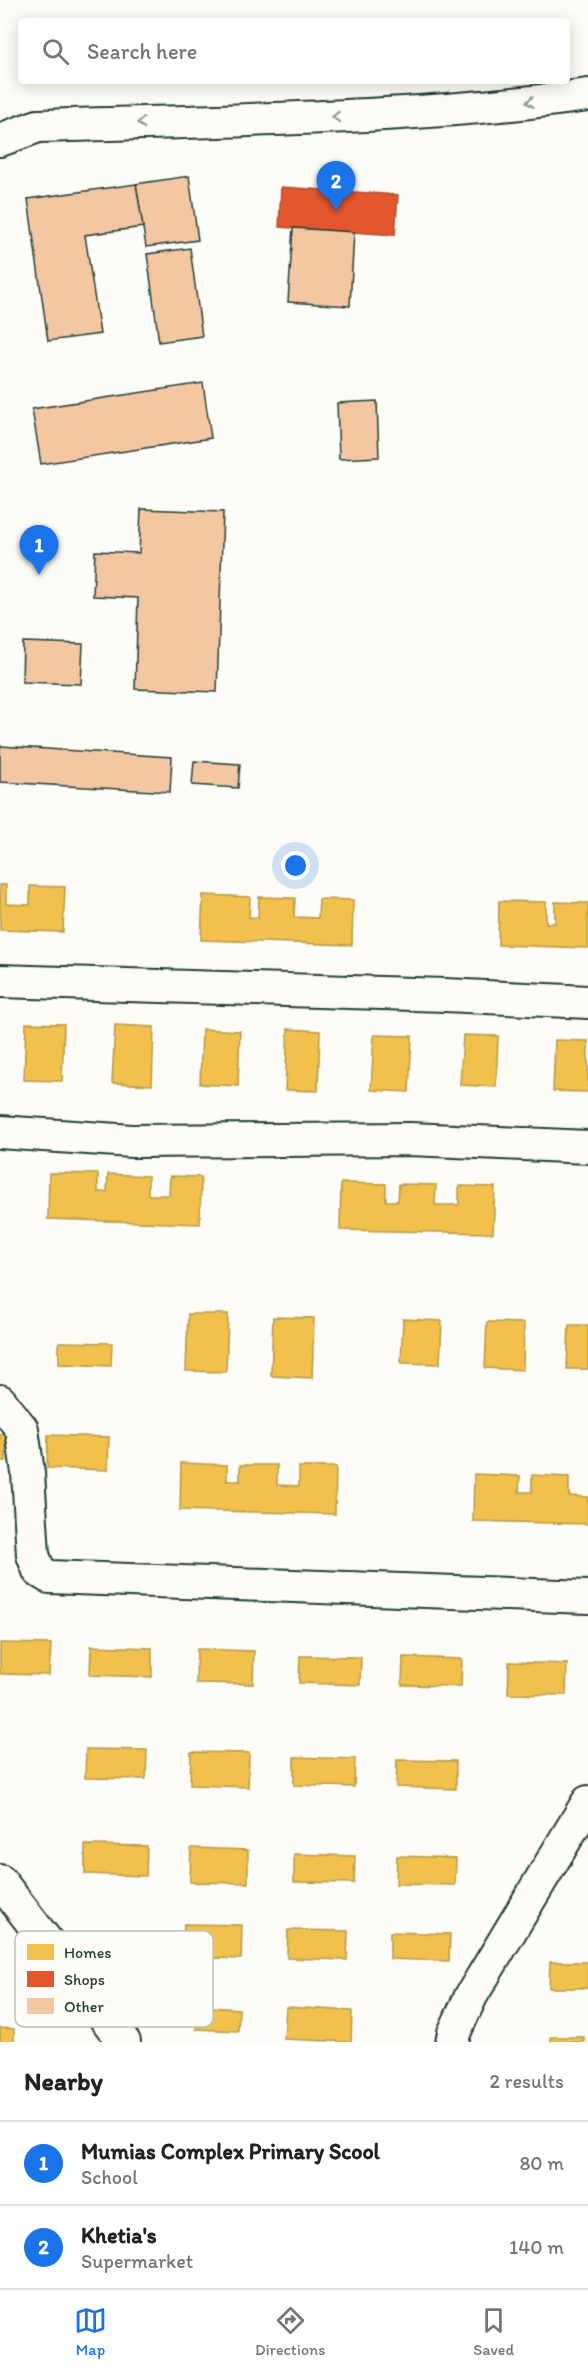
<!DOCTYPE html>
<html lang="en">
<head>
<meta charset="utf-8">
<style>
	:root { --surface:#fff; --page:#f6f6f6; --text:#222; --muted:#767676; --line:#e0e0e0; --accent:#1a73e8 }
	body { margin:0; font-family:Itim,sans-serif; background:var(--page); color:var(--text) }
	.you { position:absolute; left:296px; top:866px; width:21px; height:21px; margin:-15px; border:4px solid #fff; border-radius:50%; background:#1a73e8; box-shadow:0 0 0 9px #1a73e833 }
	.badge { display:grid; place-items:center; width:39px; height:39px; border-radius:50%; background:var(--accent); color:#fff; font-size:20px; font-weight:700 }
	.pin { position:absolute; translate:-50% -50px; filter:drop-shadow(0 2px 3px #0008) }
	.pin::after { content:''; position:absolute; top:32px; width:21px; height:18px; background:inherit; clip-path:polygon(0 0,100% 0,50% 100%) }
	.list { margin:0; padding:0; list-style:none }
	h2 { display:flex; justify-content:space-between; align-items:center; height:78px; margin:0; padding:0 24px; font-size:26px }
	h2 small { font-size:20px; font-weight:400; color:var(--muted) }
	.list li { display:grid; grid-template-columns:39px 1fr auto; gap:18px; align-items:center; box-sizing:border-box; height:84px; padding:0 24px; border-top:2px solid var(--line) }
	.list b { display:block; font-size:22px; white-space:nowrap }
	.list p { margin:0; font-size:20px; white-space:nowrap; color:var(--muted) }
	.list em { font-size:20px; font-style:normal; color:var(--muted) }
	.icon { flex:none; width:33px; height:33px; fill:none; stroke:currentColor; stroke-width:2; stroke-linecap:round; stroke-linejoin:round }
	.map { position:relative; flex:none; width:588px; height:2042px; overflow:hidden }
	.search { position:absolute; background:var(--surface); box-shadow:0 3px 15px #0003; left:18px; right:18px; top:18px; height:66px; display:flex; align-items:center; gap:15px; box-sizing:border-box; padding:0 21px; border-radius:6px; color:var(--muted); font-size:22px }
	.sheet { height:246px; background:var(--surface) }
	nav { display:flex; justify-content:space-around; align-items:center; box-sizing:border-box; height:84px; border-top:2px solid var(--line); background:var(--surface); font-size:16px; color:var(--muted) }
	nav a { display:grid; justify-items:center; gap:3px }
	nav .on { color:var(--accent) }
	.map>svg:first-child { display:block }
	.homes { fill:#f2c14e; stroke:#b39946; stroke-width:1.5 }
	.shops { fill:#e4572e; stroke:#a94f30; stroke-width:1.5 }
	.building { fill:#f3c7a2; stroke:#1f3d34; stroke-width:1.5 }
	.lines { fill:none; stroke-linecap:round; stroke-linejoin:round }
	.street-casing { stroke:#1f3d34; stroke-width:36 }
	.street { stroke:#fdfcf7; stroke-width:32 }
	.oneway { stroke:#8e9c96 }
	.key { fill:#fdfcf7; stroke:#bac3bc; stroke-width:1.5 }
	.key-label { font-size:16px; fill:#1f3d34 }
</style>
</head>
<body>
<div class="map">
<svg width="588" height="2042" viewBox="0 0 588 2042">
	<rect width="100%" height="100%" fill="#fdfcf7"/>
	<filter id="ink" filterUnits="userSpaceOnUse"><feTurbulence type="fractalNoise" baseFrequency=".0167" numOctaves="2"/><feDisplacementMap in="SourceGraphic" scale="12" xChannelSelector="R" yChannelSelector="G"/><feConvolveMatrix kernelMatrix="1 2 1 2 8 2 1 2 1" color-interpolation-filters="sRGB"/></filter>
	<g filter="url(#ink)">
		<g class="homes">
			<path d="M0,885H6V904L30,905V886L65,887L63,932L0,930Z"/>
			<path d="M203,895L250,897L249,917L258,918L259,897L295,898L294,917L318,918L319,899L353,900L352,945L201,940Z"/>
			<path d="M499,901L546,902V923H555V902L588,903V948L498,945Z"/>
			<path d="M26,1023L64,1024L62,1081L24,1080Z"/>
			<path d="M115,1025L154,1027L152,1085L112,1083Z"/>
			<path d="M202,1029L240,1031L238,1086L200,1084Z"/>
			<path d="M288,1029L320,1031L318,1091L285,1090Z"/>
			<path d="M374,1035L412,1036L409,1092L371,1090Z"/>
			<path d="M463,1035L498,1036L496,1087L460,1085Z"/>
			<path d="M555,1040L588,1041V1092L553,1091Z"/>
			<path d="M49,1173L98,1174V1192H107L108,1174L148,1176V1195H169L170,1176L201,1177L200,1224L48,1219Z"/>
			<path d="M341,1183L386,1184V1201H398L399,1184L436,1185L435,1205H459V1186L495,1187L493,1233L340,1230Z"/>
			<path d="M188,1314H228L226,1372L186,1371Z"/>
			<path d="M273,1317L314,1318L312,1378L271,1376Z"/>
			<path d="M403,1319L442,1321L440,1364L401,1363Z"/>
			<path d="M487,1322L524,1323L523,1370L485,1368Z"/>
			<path d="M569,1325H588V1369H567Z"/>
			<path d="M59,1342L112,1343L111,1366L59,1364Z"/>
			<rect x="0" y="1434" width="6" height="27"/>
			<path d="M48,1435L109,1437L108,1470L47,1468Z"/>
			<path d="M181,1463L227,1465V1481H240V1465H277V1485L299,1486V1467H336L335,1514L180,1510Z"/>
			<path d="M474,1474L520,1476L519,1492H532V1475L569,1477V1496L588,1497V1524L473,1521Z"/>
			<path d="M0,1643L51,1644L49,1675L0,1674Z"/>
			<path d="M91,1646L152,1648V1677L90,1675Z"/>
			<path d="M197,1649L254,1651L253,1684L196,1683Z"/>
			<path d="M300,1656L361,1657L360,1685L299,1683Z"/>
			<path d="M403,1657L462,1659L461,1686L402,1685Z"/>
			<path d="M509,1662L567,1664L566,1695L508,1694Z"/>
			<path d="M86,1749L147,1750L146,1779L85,1778Z"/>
			<path d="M191,1752L249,1753L248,1787L190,1785Z"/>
			<path d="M294,1757L355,1759L354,1787L294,1785Z"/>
			<path d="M397,1760L456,1761V1789L396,1787Z"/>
			<path d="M85,1845L147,1846L146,1876L85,1874Z"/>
			<path d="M191,1848L248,1850V1883L190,1882Z"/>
			<path d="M294,1854L355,1856L354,1883L294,1882Z"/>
			<path d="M397,1856L456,1858L455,1885L396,1884Z"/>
			<path d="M184,1924L242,1925L241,1959L183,1957Z"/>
			<path d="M288,1930L348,1931L347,1960L287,1958Z"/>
			<path d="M390,1932L450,1934L449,1961L390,1959Z"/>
			<path d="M550,1962H588V1988H549Z"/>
			<path d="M197,2006L239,2009L238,2031L196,2029Z"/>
			<path d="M286,2007L352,2011L351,2042L284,2039Z"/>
			<path d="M0,2028L14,2029V2042H0Z"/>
			<rect x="551" y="2037" width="33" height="5"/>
		</g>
		<path class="shops" d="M281,187L398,195L395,235L279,227Z"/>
		<g class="building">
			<path d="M189,176L198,240L146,247L136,184Z"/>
			<path d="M136,184L143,227L85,235L100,334L48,341L28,199Z"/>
			<path d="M293,228L354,232L350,306L288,302Z"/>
			<path d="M190,248L202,336L159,342L147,254Z"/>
			<path d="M203,383L211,438L41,464L32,409Z"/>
			<path d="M377,401L379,457L339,459L337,403Z"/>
			<path d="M141,509L223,512L217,692L135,689L138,598L93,596L95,551L139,553Z"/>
			<path d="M23,642L83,644L81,684L22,682Z"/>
			<path d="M0,746L172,757L170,792L0,782Z"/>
			<path d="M194,761L240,764L238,788L192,785Z"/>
		</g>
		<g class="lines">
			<g class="street-casing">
				<g id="street">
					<path d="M0,140L38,126C222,120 406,120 588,95"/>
					<path d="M0,981L445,995L588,1002"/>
					<path d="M0,1132L132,1141L410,1139L588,1147"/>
					<path d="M0,1401L22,1429L28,1473L33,1555L39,1571L49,1577L588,1597"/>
					<path d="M0,1881L124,2042"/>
					<path d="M452,2042L454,2033L471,1996L588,1802"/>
				</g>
			</g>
			<use href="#street" class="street"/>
		</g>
		<defs><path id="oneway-chevron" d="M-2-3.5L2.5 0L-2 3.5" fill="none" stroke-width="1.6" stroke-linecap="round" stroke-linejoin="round" transform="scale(1.5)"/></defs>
		<g class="oneway">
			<use href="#oneway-chevron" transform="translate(530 102) rotate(174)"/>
			<use href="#oneway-chevron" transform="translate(336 117) rotate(178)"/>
			<use href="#oneway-chevron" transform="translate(141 123) rotate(178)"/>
		</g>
	</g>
	<rect x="15" y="1931" width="198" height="96" rx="9" class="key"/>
	<rect x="27" y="1944" width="27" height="16" fill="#f2c14e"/>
	<rect x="27" y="1971" width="27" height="16" fill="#e4572e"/>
	<rect x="27" y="1998" width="27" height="16" fill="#f3c7a2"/>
	<g class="key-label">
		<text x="64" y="1958">Homes</text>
		<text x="64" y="1985">Shops</text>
		<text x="64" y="2012">Other</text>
	</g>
</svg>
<div class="you"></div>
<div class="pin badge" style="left:39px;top:575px">1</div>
<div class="pin badge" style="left:336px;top:211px">2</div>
<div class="search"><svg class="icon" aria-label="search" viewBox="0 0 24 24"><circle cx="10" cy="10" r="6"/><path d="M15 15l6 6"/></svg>Search here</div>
</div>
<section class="sheet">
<h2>Nearby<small>2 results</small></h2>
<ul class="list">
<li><span class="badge">1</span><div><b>Mumias Complex Primary Scool</b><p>School</p></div><em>80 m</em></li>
<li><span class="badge">2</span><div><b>Khetia's</b><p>Supermarket</p></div><em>140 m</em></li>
</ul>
</section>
<nav>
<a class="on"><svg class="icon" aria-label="map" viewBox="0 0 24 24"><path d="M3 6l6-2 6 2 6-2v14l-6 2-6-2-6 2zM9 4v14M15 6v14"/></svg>Map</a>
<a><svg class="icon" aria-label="directions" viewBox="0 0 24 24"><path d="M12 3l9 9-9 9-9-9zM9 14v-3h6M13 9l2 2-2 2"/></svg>Directions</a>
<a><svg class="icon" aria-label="saved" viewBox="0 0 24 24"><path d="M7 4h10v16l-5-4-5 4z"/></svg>Saved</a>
</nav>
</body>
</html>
